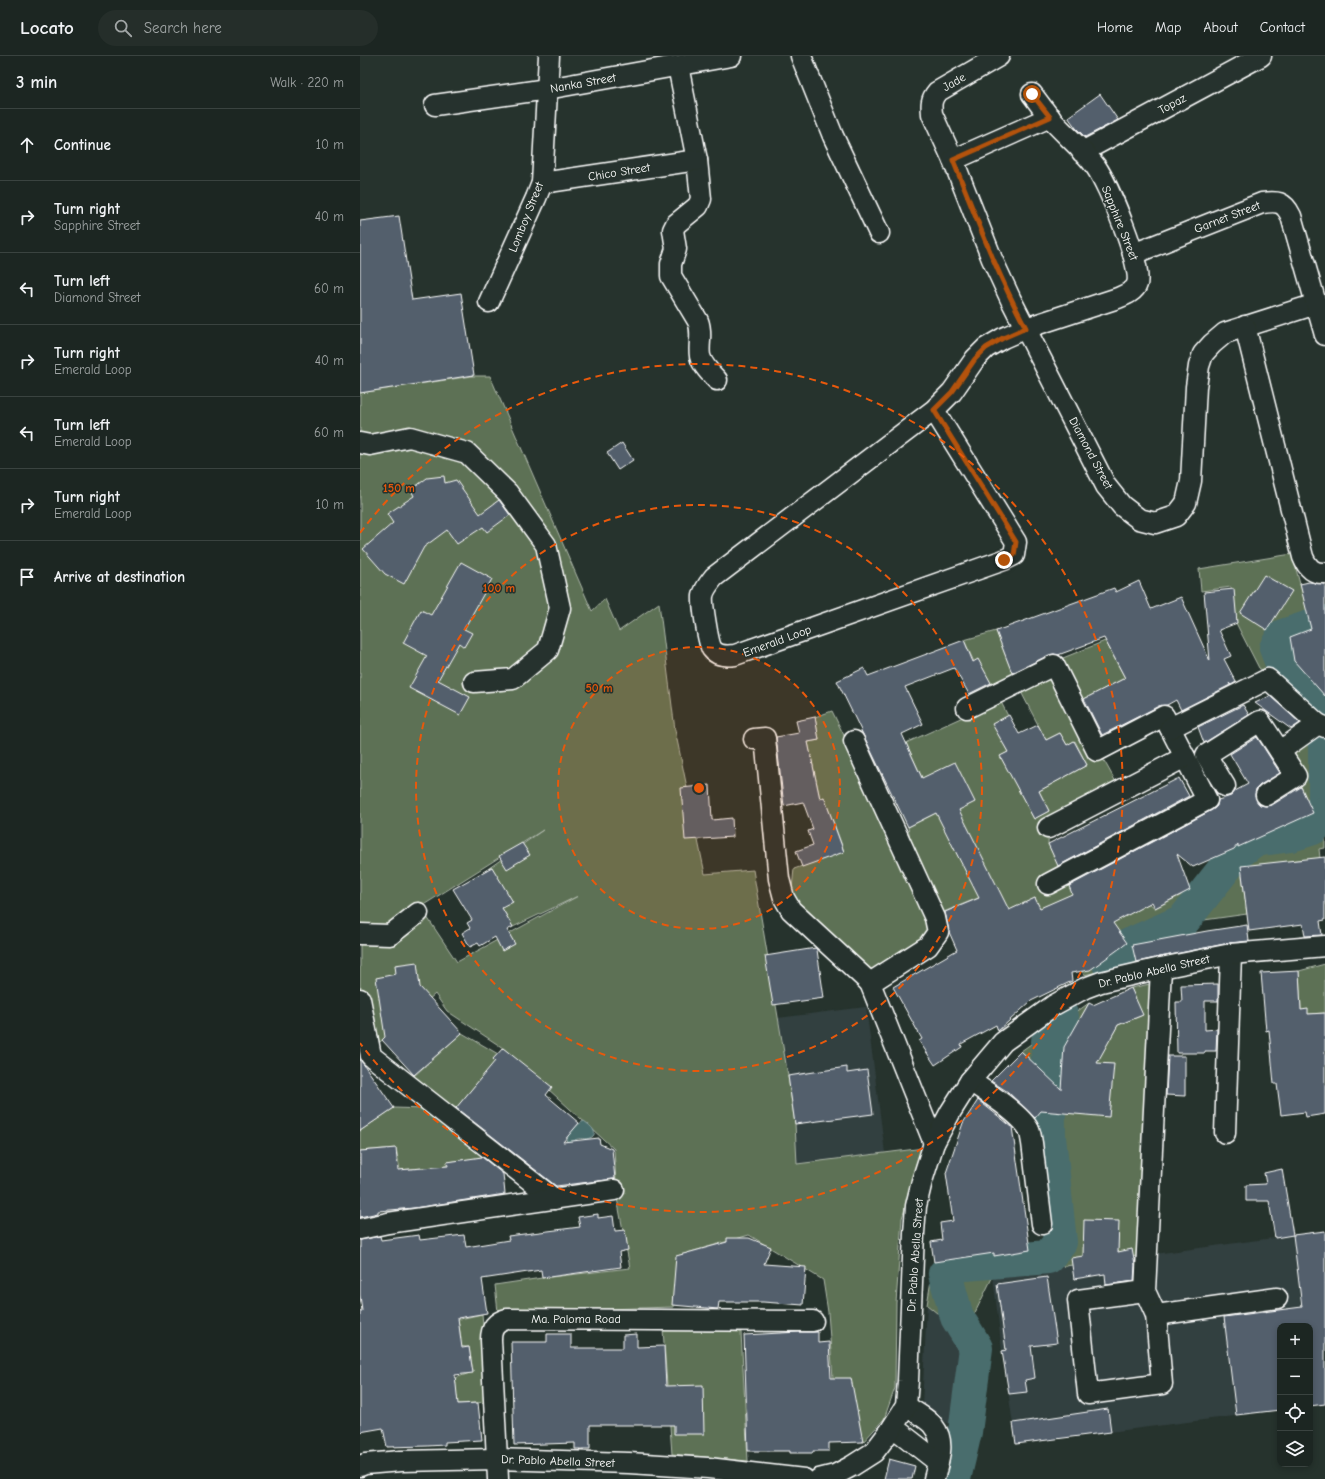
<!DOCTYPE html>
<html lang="en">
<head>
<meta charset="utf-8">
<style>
	:root { --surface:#1c2622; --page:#252e2a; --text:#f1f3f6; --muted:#a0a5a5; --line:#3a4340 }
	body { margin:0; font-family:"Comic Neue",sans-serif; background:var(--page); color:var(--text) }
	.controls { position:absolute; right:12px; bottom:12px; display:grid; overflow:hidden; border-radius:8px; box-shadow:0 2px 6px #0003 }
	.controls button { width:36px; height:36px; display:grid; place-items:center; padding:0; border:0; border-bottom:1px solid var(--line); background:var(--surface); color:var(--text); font:20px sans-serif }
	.stop { position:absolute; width:12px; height:12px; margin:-9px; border:3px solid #b45309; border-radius:50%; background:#fff }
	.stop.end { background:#b45309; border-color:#fff; box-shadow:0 1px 4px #0008 }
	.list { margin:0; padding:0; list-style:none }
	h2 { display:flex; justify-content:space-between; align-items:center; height:52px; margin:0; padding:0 16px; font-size:17px }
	h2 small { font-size:13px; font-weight:400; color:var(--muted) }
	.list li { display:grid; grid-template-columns:26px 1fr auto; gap:12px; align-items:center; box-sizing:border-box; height:72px; padding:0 16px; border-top:1px solid var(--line) }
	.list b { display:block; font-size:15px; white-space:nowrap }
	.list p { margin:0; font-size:13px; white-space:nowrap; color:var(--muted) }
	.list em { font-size:13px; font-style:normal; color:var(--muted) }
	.icon { flex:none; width:22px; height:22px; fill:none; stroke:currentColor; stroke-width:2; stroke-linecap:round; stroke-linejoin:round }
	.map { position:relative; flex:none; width:965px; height:1423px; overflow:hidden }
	header { display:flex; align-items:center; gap:24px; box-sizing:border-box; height:56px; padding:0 20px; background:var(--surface); border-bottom:1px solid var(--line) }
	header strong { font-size:19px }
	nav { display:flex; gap:22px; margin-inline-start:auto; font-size:14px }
	.search { width:280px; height:36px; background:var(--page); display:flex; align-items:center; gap:10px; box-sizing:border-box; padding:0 14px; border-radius:22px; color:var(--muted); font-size:15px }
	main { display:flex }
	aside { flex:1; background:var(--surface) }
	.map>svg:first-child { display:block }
	.built { fill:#334040 }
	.green { fill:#5d7154; stroke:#aeb8aa }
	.water { fill:#496d6d; stroke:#92a7a7 }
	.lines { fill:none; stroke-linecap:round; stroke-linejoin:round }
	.river { stroke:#496d6d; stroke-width:34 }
	.building { fill:#525f6c; stroke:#fff }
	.minor-casing { stroke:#fff; stroke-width:23 }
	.minor { stroke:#26332d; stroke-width:20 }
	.route { stroke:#b45309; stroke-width:5 }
	.ring { fill:none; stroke:#e8590c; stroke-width:2; stroke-dasharray:7 5 }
	.labels { text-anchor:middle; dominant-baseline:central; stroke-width:3; stroke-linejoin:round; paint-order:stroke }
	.street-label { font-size:12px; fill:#fff; stroke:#26332d }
	.centre { fill:#e8590c; stroke:#26332d; stroke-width:2 }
	.ring-label { font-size:12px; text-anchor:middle; font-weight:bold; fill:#e8590c; stroke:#26332d; stroke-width:3; stroke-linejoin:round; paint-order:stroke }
</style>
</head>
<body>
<header>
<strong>Locato</strong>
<div class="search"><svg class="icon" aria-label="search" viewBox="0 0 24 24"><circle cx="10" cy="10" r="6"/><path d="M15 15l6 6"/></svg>Search here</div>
<nav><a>Home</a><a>Map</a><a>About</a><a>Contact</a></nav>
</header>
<main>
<aside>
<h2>3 min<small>Walk · 220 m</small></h2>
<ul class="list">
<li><svg class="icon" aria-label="ahead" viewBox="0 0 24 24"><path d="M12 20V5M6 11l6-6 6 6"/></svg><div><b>Continue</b></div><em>10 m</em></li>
<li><svg class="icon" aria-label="right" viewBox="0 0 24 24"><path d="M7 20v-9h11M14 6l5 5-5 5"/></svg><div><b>Turn right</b><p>Sapphire Street</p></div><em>40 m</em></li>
<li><svg class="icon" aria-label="left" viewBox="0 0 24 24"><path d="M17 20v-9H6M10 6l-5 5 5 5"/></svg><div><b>Turn left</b><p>Diamond Street</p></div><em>60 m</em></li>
<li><svg class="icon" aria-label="right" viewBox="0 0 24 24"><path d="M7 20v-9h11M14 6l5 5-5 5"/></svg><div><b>Turn right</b><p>Emerald Loop</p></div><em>40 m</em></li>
<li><svg class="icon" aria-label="left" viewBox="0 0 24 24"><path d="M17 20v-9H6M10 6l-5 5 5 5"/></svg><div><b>Turn left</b><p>Emerald Loop</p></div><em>60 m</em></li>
<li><svg class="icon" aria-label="right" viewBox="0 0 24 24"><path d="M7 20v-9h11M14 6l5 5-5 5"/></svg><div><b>Turn right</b><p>Emerald Loop</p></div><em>10 m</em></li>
<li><svg class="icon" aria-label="arrive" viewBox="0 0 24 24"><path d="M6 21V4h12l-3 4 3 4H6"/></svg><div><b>Arrive at destination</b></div></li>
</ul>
</aside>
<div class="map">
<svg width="965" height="1423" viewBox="0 0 965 1423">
	<rect width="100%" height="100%" fill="#26332d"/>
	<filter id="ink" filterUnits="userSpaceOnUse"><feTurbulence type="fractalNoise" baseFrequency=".025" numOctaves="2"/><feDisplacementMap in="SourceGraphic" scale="8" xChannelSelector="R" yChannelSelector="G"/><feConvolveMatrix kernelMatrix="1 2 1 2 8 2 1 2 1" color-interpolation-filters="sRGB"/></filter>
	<g filter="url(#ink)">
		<g class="built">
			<path d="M506,951L525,1097L437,1108L418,962Z"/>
			<path d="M965,1175V1348L950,1350V1270H920V1354L656,1388L642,1295L633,1220Z"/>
			<path d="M567,1249L604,1279L603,1354L600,1375L562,1351Z"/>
		</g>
		<g class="green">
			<path d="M112,320H130L232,555L245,543L259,575L299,547L315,674L345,818L393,814L428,1020L435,1068L437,1108L564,1092L542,1162L536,1247L535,1332L524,1363L503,1386L473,1322L468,1256L463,1224L389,1179L317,1200L314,1251L138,1256L135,1229L182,1222L270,1212L257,1142L254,1093L143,992L87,955L75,938L12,993L0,936V887L65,858L97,906L218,840L153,871L122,817L183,774L30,870L0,868V337Z"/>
			<path d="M932,498L952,573L927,586L934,605L965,640V792L959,793L960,802L881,812L887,858L837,865L825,879L772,890L776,907L724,919L713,895L749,865L789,847L795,852L846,827L871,795L953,757L926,697L947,669L950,650L899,612L876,567L871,531L841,535L839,513Z"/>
			<path d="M636,575L653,619L633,631L618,604L614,606L604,584Z"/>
			<path d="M745,585L765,622L718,646L698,604Z"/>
			<path d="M691,618L742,701L757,728L689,766L688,788L713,838L680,853L675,842L635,861L623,840L581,857L550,783L548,771L578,756L546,687L640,644L648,660L633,668L648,696L641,700L674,763L689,755L679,735L727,709L715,685L707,689L700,677L686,684L659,632Z"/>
			<path d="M472,655L533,779L571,871L559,890L513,915L495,908L431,842L434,813L484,795L464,741L460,743L448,686L459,684L455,661Z"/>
			<path d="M965,908V957L948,958L941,954L939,915Z"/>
			<path d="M809,924L792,1198L633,1220L604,1279L567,1249L574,1206L670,1194L692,1176L686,1050V1019L661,995L729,947L708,985L739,1002L758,969L781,960L771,932Z"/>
			<path d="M102,977L138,998L133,1004L175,1037L123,1020L96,1052L52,1027L54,1020Z"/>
			<path d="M34,1052L65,1053L126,1101L88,1106L86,1110L40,1114L36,1092L0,1095V1075Z"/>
			<path d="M122,1258L130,1346L97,1348L95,1322L113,1316L109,1291L95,1290L94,1283L101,1282L99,1271L91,1265Z"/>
			<path d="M303,1273L381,1276L388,1405L312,1398Z"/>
		</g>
		<path class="water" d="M224,1065C228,1068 241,1077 230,1082C225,1084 220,1081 215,1084L214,1087L206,1086C207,1078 217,1068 224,1065Z"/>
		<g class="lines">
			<g class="river">
				<path d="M965,662L957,648L924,613L916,592L923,580L965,566"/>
				<path d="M965,689V747"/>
				<path d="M749,908L765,891L823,865L876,798L894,784L931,779L953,772L965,757"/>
				<path d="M594,1423L605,1376L616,1292L597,1261L585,1218L594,1209L688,1201L700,1186L689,1081L688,985L702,960"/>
			</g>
		</g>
		<g class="building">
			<path d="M740,38L758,64L725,81L716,72L708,61Z"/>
			<path d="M39,160L52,244L101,237L114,319L0,337V165Z"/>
			<path d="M262,387L273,404L258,414L247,397Z"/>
			<path d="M84,420L85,427L96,424L120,458L139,444L150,459L127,476L123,471L97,488L87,474L64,491L44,528L25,518L3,493L33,467L27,458L54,440L51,434L67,422Z"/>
			<path d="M101,506L132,523L104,573L112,577L104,591L99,587L78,624L110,641L100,659L49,632L67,600L43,587L61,554L71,559Z"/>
			<path d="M904,519L932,535L907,574L880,557Z"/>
			<path d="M779,525L791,553L821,541L850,605L844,536L874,533L877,567L859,574L871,600L864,603L876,626L871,629L869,627L870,629L821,654L816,644L807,649L799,650L742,679L724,643L765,622L744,582L698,599L694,598L689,599L652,617L636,575L754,532L756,536Z"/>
			<path d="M949,526L965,528V640L934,605L930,581L951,573L940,528Z"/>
			<path d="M604,584L613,606L618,603L631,627L609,638L594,612L545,631L563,668L542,678L562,722L595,706L615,746L599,754L649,854L675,842L680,852L712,838L709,830L852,754L857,750L858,744L871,740L875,735L888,728L870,698L897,681L920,717L900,729L896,733L895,739L897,745L900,749L906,750L912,749L941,731L953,757L878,791V788L874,793L833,811L817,798L830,834L795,852L792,846L753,867L767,887L730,914L711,917L712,925L671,945L638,975L636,969L601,988L602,991L575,1009L559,985L562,983L533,931L597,894L589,876L585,856L619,842L576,757L548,771L477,625L504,612L508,620Z"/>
			<path d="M910,640L940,667L931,673L895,647Z"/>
			<path d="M883,649L889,659L844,687L838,671Z"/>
			<path d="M649,659L659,678L678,669L686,684L700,677L707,689L714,685L727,709L679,735L689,755L674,763L640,700L648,696L632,668Z"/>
			<path d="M455,661L459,684L448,686L460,743L464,741L484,796L442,811L436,795L453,789L448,775L453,773L443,746L424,750L416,681L439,677L436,665Z"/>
			<path d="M819,722L829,740L698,810L688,788Z"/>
			<path d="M350,729L352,764L372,762L373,781L325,784L321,732Z"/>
			<path d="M162,787L170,799L147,813L139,800Z"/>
			<path d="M965,801V864L960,865L962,879L945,880L943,868L889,875L881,810Z"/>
			<path d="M132,811L153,846L142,852L153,871L147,874L155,888L142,895L135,881L120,890L118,887L110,891L102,877L110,872L107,867L112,864L93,833Z"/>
			<path d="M887,869L889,885L869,887L776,906L772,889L847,875Z"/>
			<path d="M456,892L457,894L464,942L413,949L405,900Z"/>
			<path d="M57,906L60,931L102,977L54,1019L22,984L25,981L16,922L36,918L35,909Z"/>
			<path d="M939,915L941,954L948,953V958L965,957V1058L946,1061L945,1056L921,1059L917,1028H914L909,974L906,975L901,917Z"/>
			<path d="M858,928V945H845V974L857,973L856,995H845V997H817L816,946H822L821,929Z"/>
			<path d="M771,932L783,959L758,969L737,1007L754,1008L749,1061L681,1055L675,1062L648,1036L631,1025L661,995L701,1033L704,991L729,947L733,949Z"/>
			<path d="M143,992L192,1031L186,1039L219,1067L203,1086L239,1082L240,1088L252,1093L255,1123L196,1130L96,1052L135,1005L133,1003Z"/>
			<path d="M808,1000H825V1040L806,1039Z"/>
			<path d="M0,1003L34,1052L0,1075Z"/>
			<path d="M487,1011V1017L507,1014L513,1058L435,1068L428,1020Z"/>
			<path d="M618,1044L652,1071L670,1194L634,1200V1197L574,1206L571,1186L582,1184L580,1167L593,1165L586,1117L603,1067Z"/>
			<path d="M36,1092L38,1114L88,1110L87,1106L122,1101L143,1118L145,1138L54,1152L18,1155V1157L0,1161V1095Z"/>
			<path d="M922,1113L933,1179L915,1182L909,1145H886V1129L906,1128L904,1117Z"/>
			<path d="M238,1158V1162L253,1160L255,1175L265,1174L268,1194L259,1196L261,1211L182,1222L181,1214L122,1223L127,1257L98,1262L102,1292L109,1291L113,1317L95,1319L98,1348L118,1347L122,1384L85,1386V1389L67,1390L27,1391L23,1372L0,1376V1255H2L0,1239V1184L20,1180L21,1184L59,1179L60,1184L104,1179L106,1191L149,1184L148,1180L220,1171L218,1161Z"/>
			<path d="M724,1164L759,1165L758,1196L772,1193L775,1209L774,1225L746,1229L745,1218L714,1223L711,1202L723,1200Z"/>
			<path d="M965,1175V1348L950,1350V1270H920V1354L876,1359L864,1261L942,1251L933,1179Z"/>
			<path d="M367,1182H389L411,1191L404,1208L446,1211L443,1249L403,1246H359L358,1253L312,1249L316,1200L367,1186Z"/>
			<path d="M687,1221L697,1287L671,1290L675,1322L665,1324L667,1336L649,1338L642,1295L646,1294L637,1228Z"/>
			<path d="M439,1276H458V1287L469,1286L471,1322H491L503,1386L469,1387V1395H453V1397H430V1395H388L384,1279Z"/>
			<path d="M187,1278H211V1292H263V1279L277,1278V1291L304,1290L306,1330L343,1329L344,1378H314V1369H230V1393H215V1387L154,1389L151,1286H187Z"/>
			<path d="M748,1353L751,1376L656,1388L653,1367Z"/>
			<path d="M529,1403L555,1410L552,1423H524Z"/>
		</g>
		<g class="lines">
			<g class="minor-casing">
				<g id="minor">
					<path d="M441,0L473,80L519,177"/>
					<path d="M639,0L577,36C571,43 571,48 572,58L593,104L632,203L651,244L746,430L762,450L779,463L795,467L816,460L826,447L831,425L836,331L839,310L843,298L852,288L865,277L956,248"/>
					<path d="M318,10L337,104L341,143L338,150L316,168L313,174L316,193L311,208V220L338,265C343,277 338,288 340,300C342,309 351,318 357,324"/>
					<path d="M75,49L187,33L371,0"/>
					<path d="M722,96L901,0"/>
					<path d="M593,104L690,61"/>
					<path d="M182,127L337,104"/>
					<path d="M773,198L902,147C917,145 924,145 931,160L965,279"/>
					<path d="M129,246L176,142L182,127L189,0"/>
					<path d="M885,270L943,501C947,511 953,518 965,517"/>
					<path d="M574,354L656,486L654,499L644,504L375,599C367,600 357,600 352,593C348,587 342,547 343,540C344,533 350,526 354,521L574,354L592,336L615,303L626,292L643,282L666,272L758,242C765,239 775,235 777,228C783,210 748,128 736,111C723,93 705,79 690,62C684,54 678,46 672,38"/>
					<path d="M0,387L10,389L50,381L107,397L148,437L186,489L200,552L188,594L153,623L114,626"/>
					<path d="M607,652L694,609L737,695L804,660L847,744L688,828"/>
					<path d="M810,672L908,623L958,668L965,671"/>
					<path d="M394,683L405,682L419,823L424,842L431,854L510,927"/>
					<path d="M494,685L575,862L578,876L568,890L510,927L574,1087"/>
					<path d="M920,695L958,668"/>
					<path d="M865,730L846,699L900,665L936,720L906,739"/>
					<path d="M688,772L825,701"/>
					<path d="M0,878L30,879L58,857"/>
					<path d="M0,943L11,1000L194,1143"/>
					<path d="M610,1025C624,1034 663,1060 669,1074C671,1078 671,1083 672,1087L682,1168"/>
					<path d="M865,1077L871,898"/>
					<path d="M0,1173L28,1167L254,1134"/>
					<path d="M785,1235L718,1244L728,1338L802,1328L796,1259L785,1235L801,912"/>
					<path d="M796,1259L917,1242"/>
					<path d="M546,1350C553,1355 570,1364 574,1371C586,1386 578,1406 574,1423"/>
					<path d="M533,1371L578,1406"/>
					<path d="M0,1410L5,1408L41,1405L137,1403L269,1407L348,1412L444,1423"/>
					<path d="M138,1423L131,1284C131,1273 135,1266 147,1263L453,1265"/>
					<path d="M459,1423L475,1419L492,1410L514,1396L530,1375L546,1350L548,1325L554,1177L556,1150L562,1125L574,1087L591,1055L610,1025L643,986L694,949L725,932L741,926L801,912L871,898L965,890"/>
				</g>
			</g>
			<use href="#minor" class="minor"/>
		</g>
	</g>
	<g class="lines" filter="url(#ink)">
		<path class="route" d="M644,504L654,499L656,486L574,354L592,336L615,303L626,292L643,282L666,272C637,218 616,161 593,104L690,61L672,38"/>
	</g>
	<circle cx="339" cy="732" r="141" fill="#e8590c" fill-opacity=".12"/>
	<g class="ring">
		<circle cx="339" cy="732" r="141"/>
		<circle cx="339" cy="732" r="283"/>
		<path d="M0 477A424 424 0 1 1 0 987"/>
	</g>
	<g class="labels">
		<g class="street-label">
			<text transform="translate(594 26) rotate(-30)">Jade</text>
			<text transform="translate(223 27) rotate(-10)">Nanka Street</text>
			<text transform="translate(812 48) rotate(-28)">Topaz</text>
			<text transform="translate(259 116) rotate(-9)">Chico Street</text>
			<text transform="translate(166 161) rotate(-68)">Lomboy Street</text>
			<text transform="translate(867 161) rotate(-21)">Garnet Street</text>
			<text transform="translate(760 167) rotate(68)">Sapphire Street</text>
			<text transform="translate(731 397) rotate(62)">Diamond Street</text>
			<text transform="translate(417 585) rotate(-20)">Emerald Loop</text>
			<text transform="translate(794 915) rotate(-13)">Dr. Pablo Abella Street</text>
			<text transform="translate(555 1199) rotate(-86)">Dr. Pablo Abella Street</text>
			<text x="216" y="1263">Ma. Paloma Road</text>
			<text transform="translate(198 1405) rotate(2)">Dr. Pablo Abella Street</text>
		</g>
	</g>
	<circle cx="339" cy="732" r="6" class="centre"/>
	<g class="ring-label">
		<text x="39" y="436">150 m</text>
		<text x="139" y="536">100 m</text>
		<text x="239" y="636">50 m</text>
	</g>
</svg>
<div class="controls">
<button>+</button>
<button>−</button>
<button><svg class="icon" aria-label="locate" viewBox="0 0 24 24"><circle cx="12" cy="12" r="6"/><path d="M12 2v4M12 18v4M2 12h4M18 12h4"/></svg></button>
<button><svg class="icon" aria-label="layers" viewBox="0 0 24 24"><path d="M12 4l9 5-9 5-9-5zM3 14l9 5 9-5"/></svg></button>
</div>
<div class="stop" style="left:672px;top:38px"></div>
<div class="stop end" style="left:644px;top:504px"></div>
</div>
</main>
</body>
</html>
